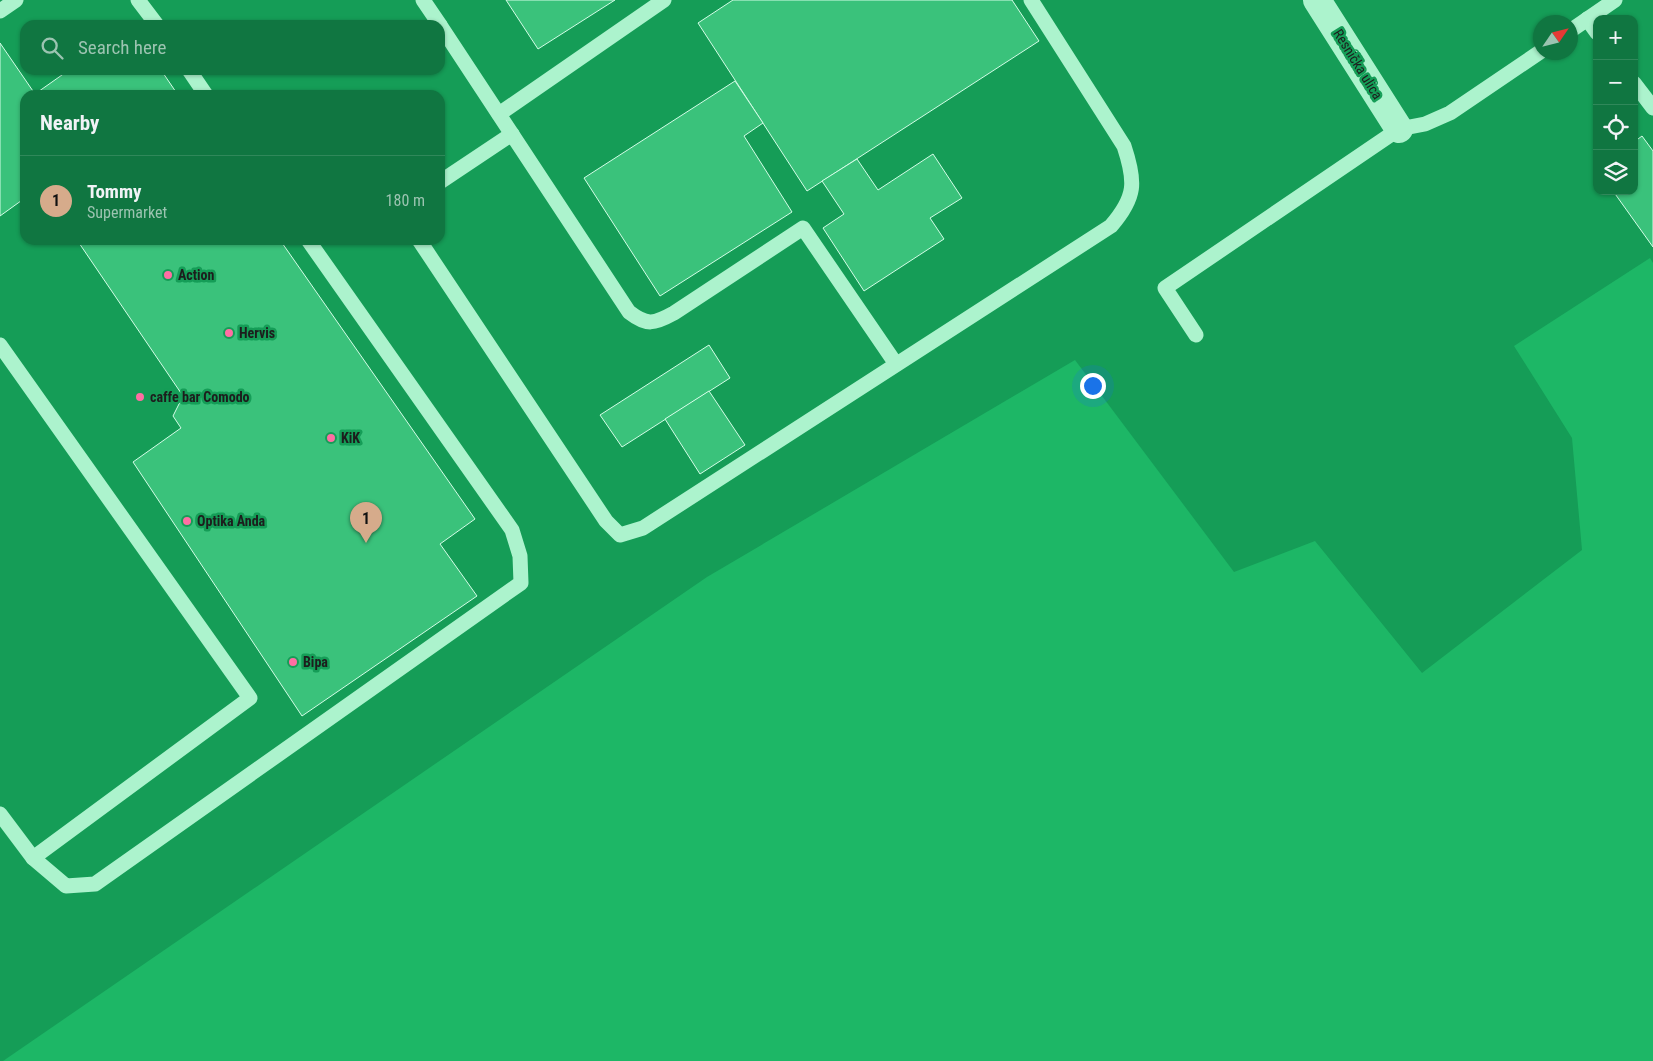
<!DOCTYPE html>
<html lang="en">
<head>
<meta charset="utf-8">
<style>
	:root { --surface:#107641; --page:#1e7e4c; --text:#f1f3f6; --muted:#9cc4b1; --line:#30885a; --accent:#d6ab8b }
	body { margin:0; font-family:"Roboto Condensed",sans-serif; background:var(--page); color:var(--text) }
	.controls { position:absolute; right:15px; top:15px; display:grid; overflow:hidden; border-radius:10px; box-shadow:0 1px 4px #0004 }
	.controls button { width:45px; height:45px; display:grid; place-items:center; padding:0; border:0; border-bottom:1px solid var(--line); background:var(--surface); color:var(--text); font:25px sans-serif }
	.compass { position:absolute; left:1533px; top:15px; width:45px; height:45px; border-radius:50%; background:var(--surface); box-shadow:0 1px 4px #0004; rotate:55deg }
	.you { position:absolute; left:1092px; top:385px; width:18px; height:18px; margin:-12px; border:4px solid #fff; border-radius:50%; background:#1a73e8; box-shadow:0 0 0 8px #1a73e833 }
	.badge { display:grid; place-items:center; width:32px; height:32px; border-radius:50%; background:var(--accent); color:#111; font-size:16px; font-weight:700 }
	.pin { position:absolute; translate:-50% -41px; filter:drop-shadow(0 1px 2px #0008) }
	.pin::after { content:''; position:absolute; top:26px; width:18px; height:15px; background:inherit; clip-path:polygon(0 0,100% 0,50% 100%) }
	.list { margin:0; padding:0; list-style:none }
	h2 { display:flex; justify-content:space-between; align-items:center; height:65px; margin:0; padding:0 20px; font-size:21px }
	h2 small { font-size:16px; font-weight:400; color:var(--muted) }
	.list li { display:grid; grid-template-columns:32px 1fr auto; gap:15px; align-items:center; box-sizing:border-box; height:90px; padding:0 20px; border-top:1px solid var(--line) }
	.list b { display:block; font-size:19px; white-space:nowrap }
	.list p { margin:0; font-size:16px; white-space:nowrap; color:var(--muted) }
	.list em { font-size:16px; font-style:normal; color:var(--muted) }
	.icon { flex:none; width:28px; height:28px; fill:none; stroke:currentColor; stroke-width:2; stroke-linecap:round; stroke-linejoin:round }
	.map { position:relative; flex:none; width:1653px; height:1061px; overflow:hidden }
	.search { position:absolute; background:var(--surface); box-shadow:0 1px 4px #0004; left:20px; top:20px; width:425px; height:55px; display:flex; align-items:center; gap:12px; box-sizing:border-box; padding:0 18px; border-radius:15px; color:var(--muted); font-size:19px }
	.panel { position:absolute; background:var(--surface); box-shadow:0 1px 4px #0004; left:20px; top:90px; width:425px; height:155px; border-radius:15px }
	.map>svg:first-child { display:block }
	.green { fill:#1db766 }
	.building { fill:#3ac27b; stroke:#d4fde7 }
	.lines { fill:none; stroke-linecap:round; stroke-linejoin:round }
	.lane { stroke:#acf3cd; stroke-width:15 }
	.street { stroke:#acf3cd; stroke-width:28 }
	.poi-dot { fill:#ff6ea3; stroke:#159d57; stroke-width:2 }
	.labels { text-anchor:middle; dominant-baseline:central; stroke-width:5; stroke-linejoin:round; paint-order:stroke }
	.street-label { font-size:14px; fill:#1d1d1d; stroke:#159d57 }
	.poi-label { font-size:14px; font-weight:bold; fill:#1d1d1d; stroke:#159d57; text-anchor:start }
</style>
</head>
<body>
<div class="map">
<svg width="1653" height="1061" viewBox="0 0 1653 1061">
	<rect width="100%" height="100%" fill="#159d57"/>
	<path class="green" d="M1650,258L1653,263V1061H3L707,577L1075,360L1234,572L1315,541L1422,673L1582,550L1572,438L1514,346Z"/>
	<g class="building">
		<path d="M506,0H615L538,49Z"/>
		<path d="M733,0H1012L1039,41L807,191L698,23Z"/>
		<path d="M0,43L35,94L69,70H161L178,95H25V198L0,216Z"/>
		<path d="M735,81L763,123L744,136L792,212L660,296L584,178Z"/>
		<path d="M1642,136L1653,151V247L1613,191H1634V142Z"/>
		<path d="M933,154L962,198L930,218L944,239L864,291L823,228L844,214L822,181L857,159L878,190Z"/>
		<path d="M77,240H280L475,519L440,544L477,596L302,716L133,462L181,428L173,416L183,396Z"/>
		<path d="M709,345L730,378L622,447L600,415Z"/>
		<path d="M709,391L745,445L700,474L665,419Z"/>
	</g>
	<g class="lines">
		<g class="lane">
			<path d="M138,0L157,25"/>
			<path d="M423,0L440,25"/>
			<path d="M0,11L16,0"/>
			<path d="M1587,19L1597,33"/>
			<path d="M440,25L629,312C647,326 654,324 674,313L803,228L896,364"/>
			<path d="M1570,31L1615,0"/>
			<path d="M189,70L206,95"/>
			<path d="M1634,83L1653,108"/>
			<path d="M499,114L664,0"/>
			<path d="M440,182L512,134"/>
			<path d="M419,240L606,521L620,535L643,528L1111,226C1136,197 1136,182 1124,146L1031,0"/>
			<path d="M1196,335L1165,288L1399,129L1425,124L1450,113L1540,52"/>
			<path d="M0,345L250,698L33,858"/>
			<path d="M0,814L33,858L66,886L95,884L521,583L520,556L512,530L308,240"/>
		</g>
		<path class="street" d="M1317,0L1399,129"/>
	</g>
	<g class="poi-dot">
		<circle cx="168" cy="275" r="5"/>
		<circle cx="229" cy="333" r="5"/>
		<circle cx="140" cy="397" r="5"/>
		<circle cx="331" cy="438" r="5"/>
		<circle cx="187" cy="521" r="5"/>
		<circle cx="293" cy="662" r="5"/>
	</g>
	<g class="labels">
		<g class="street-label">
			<text transform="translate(1358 64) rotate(58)">Resnička ulica</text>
		</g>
		<g class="poi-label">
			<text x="178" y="275">Action</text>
			<text x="239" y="333">Hervis</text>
			<text x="150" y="397">caffe bar Comodo</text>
			<text x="341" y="438">KiK</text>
			<text x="197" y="521">Optika Anda</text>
			<text x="303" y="662">Bipa</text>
		</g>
	</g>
</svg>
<div class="controls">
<button>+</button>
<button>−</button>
<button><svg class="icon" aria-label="locate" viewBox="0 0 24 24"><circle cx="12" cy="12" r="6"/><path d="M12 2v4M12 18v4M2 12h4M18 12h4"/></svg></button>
<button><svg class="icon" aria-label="layers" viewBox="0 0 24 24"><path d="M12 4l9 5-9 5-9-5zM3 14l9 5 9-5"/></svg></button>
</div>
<svg class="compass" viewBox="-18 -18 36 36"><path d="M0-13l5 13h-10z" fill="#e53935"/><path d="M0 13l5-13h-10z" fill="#9cc4b1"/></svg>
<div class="you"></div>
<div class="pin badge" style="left:366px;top:543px">1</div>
<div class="search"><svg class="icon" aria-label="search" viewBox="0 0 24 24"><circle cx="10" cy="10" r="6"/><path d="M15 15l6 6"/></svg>Search here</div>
<section class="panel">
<h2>Nearby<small></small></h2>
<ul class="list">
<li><span class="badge">1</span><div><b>Tommy</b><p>Supermarket</p></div><em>180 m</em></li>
</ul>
</section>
</div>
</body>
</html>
